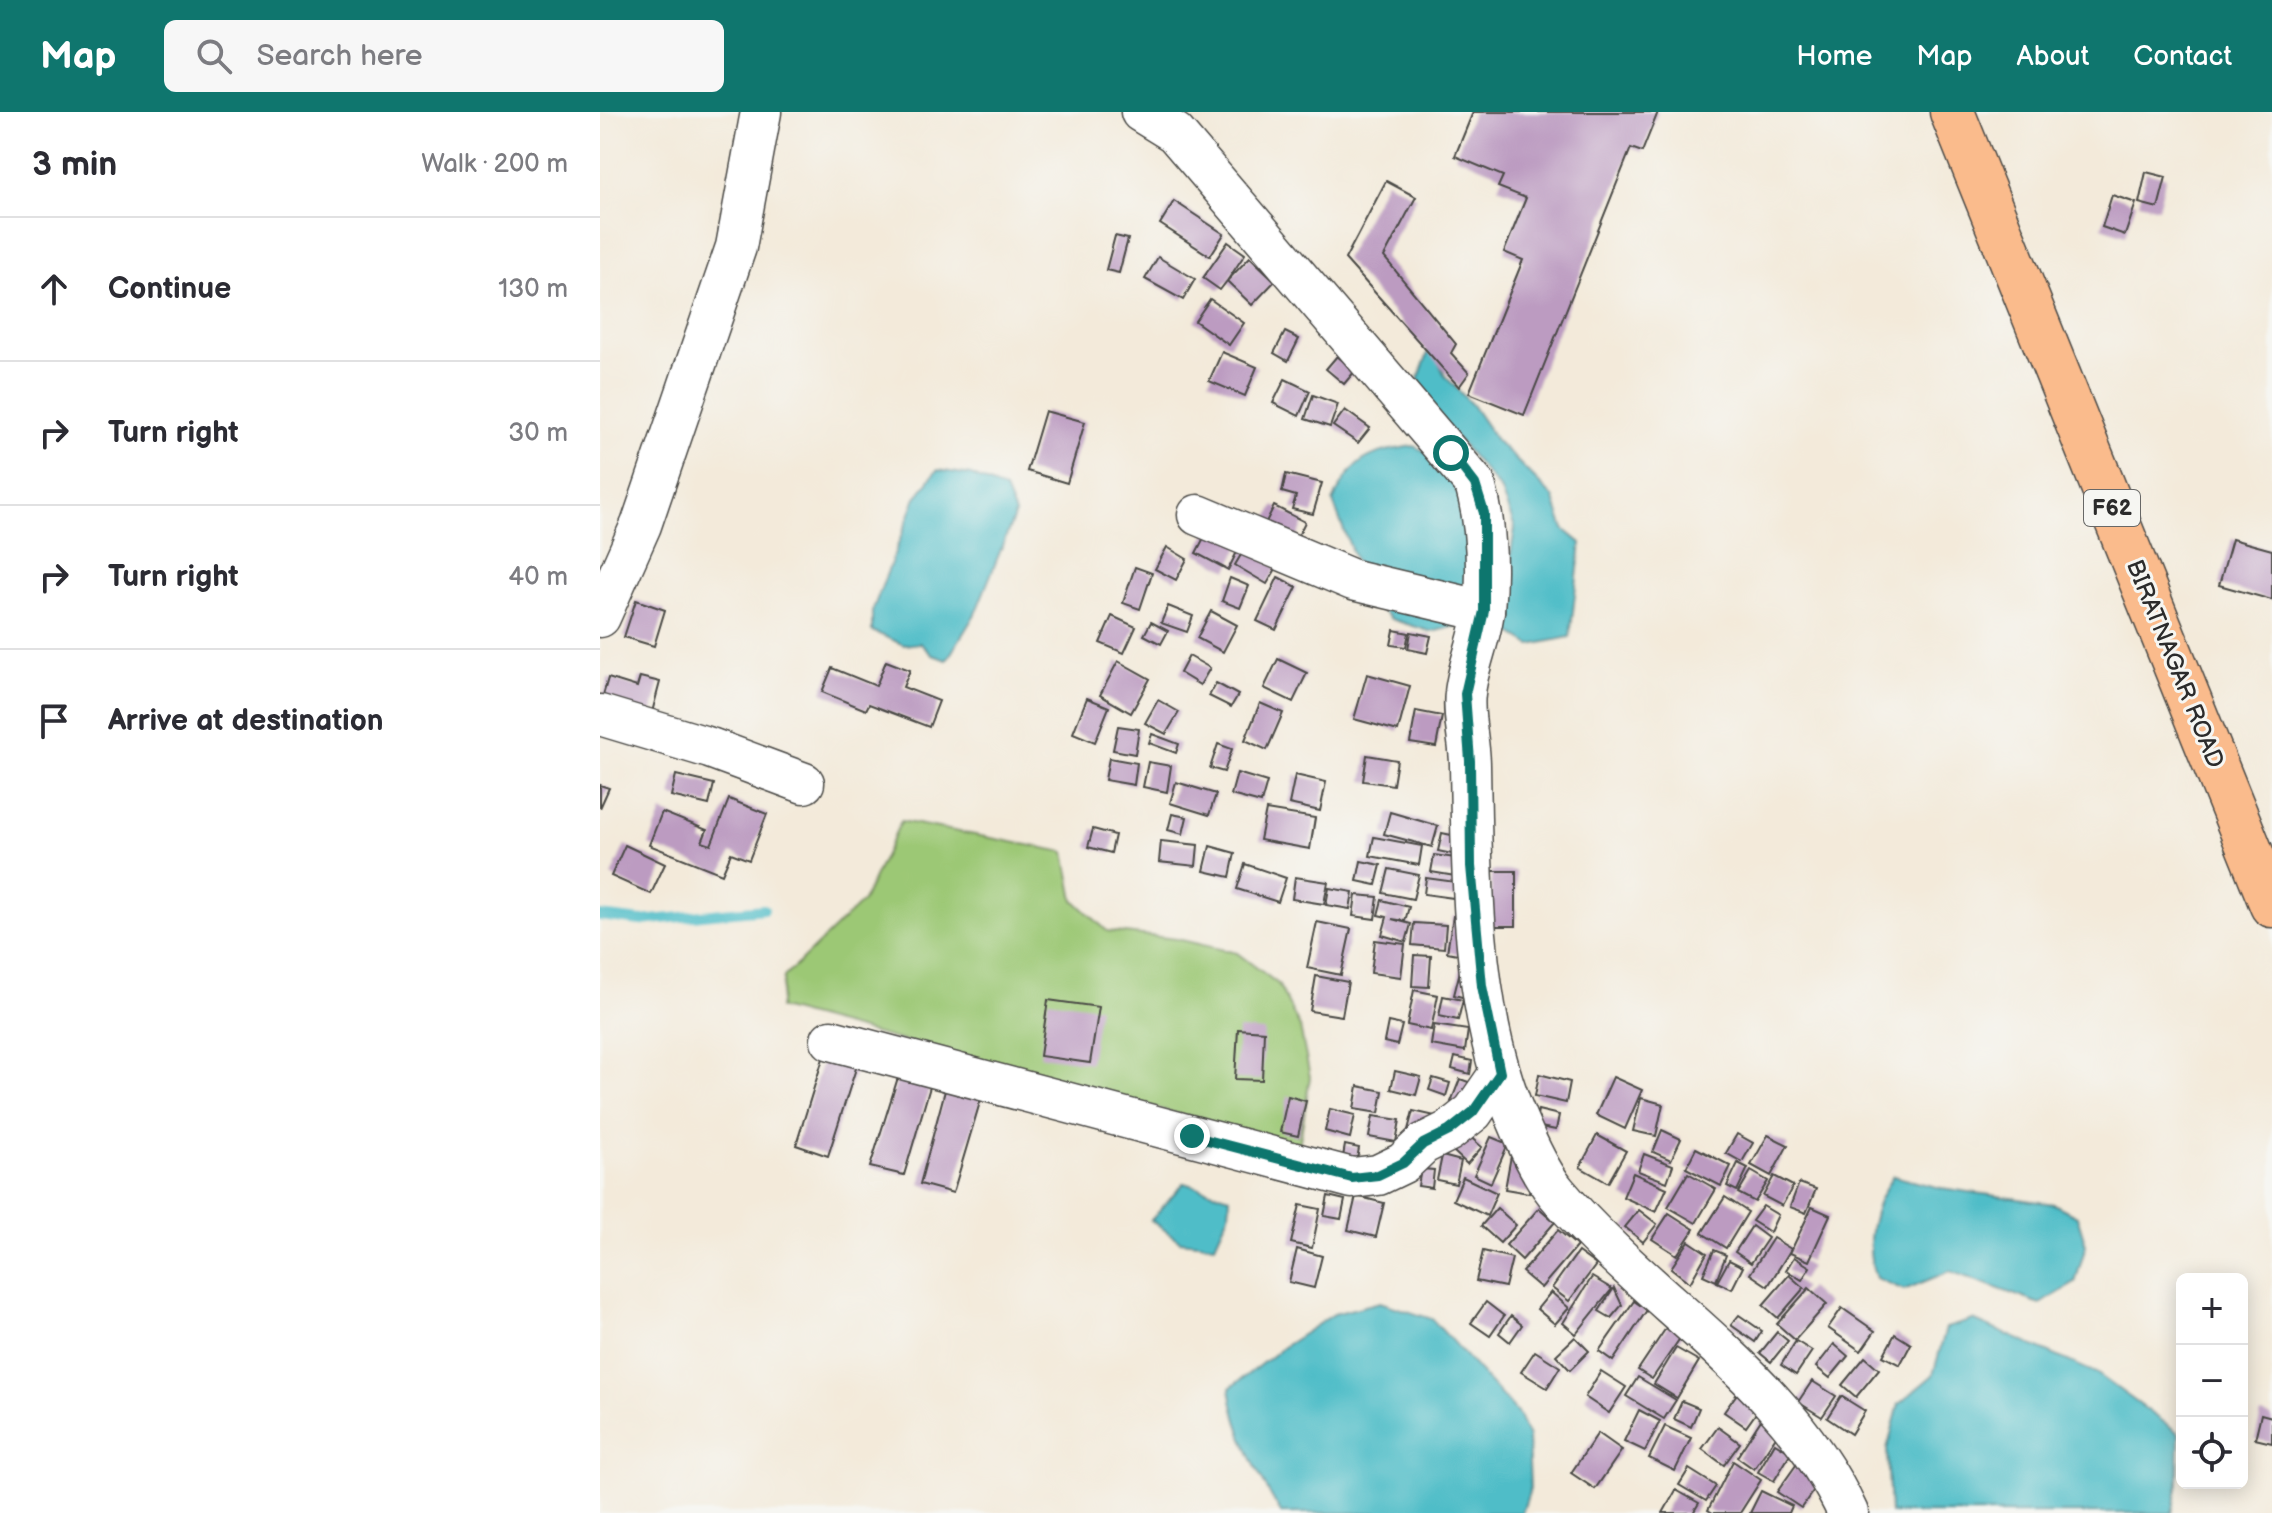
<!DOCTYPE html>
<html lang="en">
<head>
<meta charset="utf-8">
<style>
	:root { --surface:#fff; --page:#f7f7f7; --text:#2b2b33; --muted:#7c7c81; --line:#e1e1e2; --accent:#0f766e }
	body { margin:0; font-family:"Balsamiq Sans",sans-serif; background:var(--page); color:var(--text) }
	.controls { position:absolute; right:24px; bottom:24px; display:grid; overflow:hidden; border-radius:12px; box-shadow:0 4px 20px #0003 }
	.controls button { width:72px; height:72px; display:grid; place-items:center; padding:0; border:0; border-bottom:2px solid var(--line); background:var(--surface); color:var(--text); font:40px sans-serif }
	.stop { position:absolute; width:24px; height:24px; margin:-18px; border:6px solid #0f766e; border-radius:50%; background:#fff }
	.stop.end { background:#0f766e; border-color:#fff; box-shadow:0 2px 8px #0008 }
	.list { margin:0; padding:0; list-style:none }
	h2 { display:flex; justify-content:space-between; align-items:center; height:104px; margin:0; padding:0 32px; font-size:34px }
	h2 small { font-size:26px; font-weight:400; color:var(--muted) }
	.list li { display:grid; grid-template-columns:52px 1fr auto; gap:24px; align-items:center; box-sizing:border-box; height:144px; padding:0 32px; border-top:2px solid var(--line) }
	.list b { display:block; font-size:30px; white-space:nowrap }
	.list em { font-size:26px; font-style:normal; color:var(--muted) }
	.icon { flex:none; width:44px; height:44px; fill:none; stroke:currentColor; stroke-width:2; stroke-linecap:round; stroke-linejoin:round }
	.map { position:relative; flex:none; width:1672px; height:1401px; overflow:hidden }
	header { display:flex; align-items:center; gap:48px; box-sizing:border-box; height:112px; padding:0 40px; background:var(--accent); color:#fff }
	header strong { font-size:38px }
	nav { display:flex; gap:44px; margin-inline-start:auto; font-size:28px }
	.search { width:560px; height:72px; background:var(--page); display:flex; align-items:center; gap:20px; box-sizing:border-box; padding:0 28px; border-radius:12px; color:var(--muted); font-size:30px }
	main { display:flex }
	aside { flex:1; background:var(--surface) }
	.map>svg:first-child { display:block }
	.green { fill:#9cc875; stroke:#647a50; stroke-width:2 }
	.water { fill:#4fbdc8; stroke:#3d747a; stroke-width:2 }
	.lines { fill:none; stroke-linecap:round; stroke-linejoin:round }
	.stream { stroke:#4fbdc8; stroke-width:10 }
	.building { fill:#bc9bc1 }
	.minor-casing { stroke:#494845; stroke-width:43 }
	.major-casing { stroke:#494845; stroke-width:47 }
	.minor { stroke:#fff; stroke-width:40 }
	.major { stroke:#fabb8c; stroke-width:44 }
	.route { stroke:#0f766e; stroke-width:10 }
	.labels { text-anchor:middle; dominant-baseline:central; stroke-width:6; stroke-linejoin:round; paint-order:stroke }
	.shield { fill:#f6f6f2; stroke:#686867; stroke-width:2 }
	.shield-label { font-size:22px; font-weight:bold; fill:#2b2b2b }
	.street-label { font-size:24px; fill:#2b2b2b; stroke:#f6f6f2 }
</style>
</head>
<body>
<header>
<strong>Map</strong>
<div class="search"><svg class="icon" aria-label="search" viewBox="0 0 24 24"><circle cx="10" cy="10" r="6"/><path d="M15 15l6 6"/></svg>Search here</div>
<nav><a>Home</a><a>Map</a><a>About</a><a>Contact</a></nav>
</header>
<main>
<aside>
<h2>3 min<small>Walk · 200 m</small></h2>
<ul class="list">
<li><svg class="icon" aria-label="ahead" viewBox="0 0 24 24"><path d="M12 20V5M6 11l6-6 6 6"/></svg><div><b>Continue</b></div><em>130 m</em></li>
<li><svg class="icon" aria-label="right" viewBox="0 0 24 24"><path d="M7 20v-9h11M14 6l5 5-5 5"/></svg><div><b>Turn right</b></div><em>30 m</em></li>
<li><svg class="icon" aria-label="right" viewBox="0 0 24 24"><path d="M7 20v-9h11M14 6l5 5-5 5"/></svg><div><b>Turn right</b></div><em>40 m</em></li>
<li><svg class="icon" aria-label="arrive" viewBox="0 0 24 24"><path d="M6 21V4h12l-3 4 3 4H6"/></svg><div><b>Arrive at destination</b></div></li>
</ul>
</aside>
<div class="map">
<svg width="1672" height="1401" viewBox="0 0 1672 1401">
	<rect width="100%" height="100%" fill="#f6f6f2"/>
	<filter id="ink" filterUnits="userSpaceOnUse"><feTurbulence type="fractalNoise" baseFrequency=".0125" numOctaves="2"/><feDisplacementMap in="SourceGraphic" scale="16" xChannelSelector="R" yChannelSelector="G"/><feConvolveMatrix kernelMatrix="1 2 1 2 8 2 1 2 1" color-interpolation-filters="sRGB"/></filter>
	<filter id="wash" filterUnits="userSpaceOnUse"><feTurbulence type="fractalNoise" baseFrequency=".006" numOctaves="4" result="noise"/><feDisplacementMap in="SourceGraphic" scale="32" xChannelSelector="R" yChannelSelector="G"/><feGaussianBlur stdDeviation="1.8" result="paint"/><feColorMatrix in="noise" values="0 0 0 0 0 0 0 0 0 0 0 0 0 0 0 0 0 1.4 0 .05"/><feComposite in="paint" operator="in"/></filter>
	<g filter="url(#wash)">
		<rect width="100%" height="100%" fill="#f3eada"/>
		<path class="green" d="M301,709L465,740L474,788L507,819L577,827L637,841L678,872L700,915L710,965L699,1034L179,896L184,865L263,789Z"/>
		<g class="water">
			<path d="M831,233L845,264L872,293L896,328L953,385L964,417L981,431L970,525L931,533L908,519L907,466L915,416L900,377L836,302L818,268Z"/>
			<path d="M813,334L841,346L878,425L860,513L832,520L791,507L771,489L733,390C752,347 768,341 813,334Z"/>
			<path d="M337,358L371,363L405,378L415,402L375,502L347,548L332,543L320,531L304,533L272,519V500L316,386Z"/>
			<path d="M1293,1064L1341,1076L1454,1092L1477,1104L1486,1133L1475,1171L1440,1192L1350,1159L1304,1178L1276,1166C1263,1133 1272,1093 1293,1064Z"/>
			<path d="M584,1071L630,1085L629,1102L615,1133L580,1129L551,1108Z"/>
			<path d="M780,1190L832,1207L918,1302L928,1325L930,1377L922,1401H681C658,1362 636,1322 630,1276L686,1233L734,1202Z"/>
			<path d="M1373,1208L1496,1261L1579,1321L1578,1372L1572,1401H1290L1287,1337L1299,1292L1333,1263L1346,1216Z"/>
		</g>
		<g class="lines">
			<path class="stream" d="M0,804L41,809L164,797"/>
		</g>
		<g id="blocks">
			<g class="building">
				<path d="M873,0H1058L1042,40L1031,36L924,303L869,281L923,148L904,140L926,86L898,75L903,64L855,44Z"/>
				<path d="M1546,60L1566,65L1558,96L1539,91Z"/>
				<path d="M786,69L816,85L784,145L856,232L851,241L869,261L859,275L745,147Z"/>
				<path d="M1512,83L1536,91L1525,123L1502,115Z"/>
				<path d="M574,89L624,122L610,144L560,112Z"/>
				<path d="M515,124L528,127L519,161L506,158Z"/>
				<path d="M628,130L645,142L627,169L650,145L675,169L652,193L627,169L620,178L603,166Z"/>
				<path d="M558,145L595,167L583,188L545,167Z"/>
				<path d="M610,187L644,211L629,233L595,209Z"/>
				<path d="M685,220L699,227L688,249L674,241Z"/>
				<path d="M622,240L657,255L645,284L609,269Z"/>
				<path d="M737,244L755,259L744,272L726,257Z"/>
				<path d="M685,267L710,279L699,304L673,291Z"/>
				<path d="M713,283L738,292L730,315L705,307Z"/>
				<path d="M745,298L770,316L758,331L733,314Z"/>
				<path d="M445,299L485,310L467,371L427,359Z"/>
				<path d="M686,362L722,371L713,402L692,397L696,384L682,380Z"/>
				<path d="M674,394L705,410L696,428L665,412Z"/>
				<path d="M611,412L643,428L628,458L596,441Z"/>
				<path d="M1632,427L1672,438V488L1619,473Z"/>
				<path d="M567,435L587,447L576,468L555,457Z"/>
				<path d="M645,436L677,455L667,472L635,453Z"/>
				<path d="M535,455L552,461L540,497L523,491Z"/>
				<path d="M678,465L697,475L676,518L657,509Z"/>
				<path d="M630,466L649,474L640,496L622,489Z"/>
				<path d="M36,488L65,498L54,534L24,525Z"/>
				<path d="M568,494L593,504L587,520L561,511Z"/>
				<path d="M611,499L637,513L623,540L597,526Z"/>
				<path d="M512,504L536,515L524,541L500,531Z"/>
				<path d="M551,510L568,519L561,532L544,523Z"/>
				<path d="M794,518L809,521L806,535L791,533Z"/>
				<path d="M811,520L831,524L827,541L808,537Z"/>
				<path d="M589,544L610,556L600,573L580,561Z"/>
				<path d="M678,547L707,561L693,590L664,576Z"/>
				<path d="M286,549L310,558L303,575L339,589L329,615L269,592L266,598L222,580L232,556L276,574Z"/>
				<path d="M518,549L550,567L531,601L500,583Z"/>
				<path d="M767,562L810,574L798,619L754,607Z"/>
				<path d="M40,565L60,570L50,608L0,594L8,566L37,575Z"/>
				<path d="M616,571L638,583L631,595L609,584Z"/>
				<path d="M487,586L509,595L495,630L473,621Z"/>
				<path d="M558,588L579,600L566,622L545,611Z"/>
				<path d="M660,591L683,601L667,638L645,628Z"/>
				<path d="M816,599L842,604L836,635L810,631Z"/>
				<path d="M518,614L539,617L535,642L513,638Z"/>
				<path d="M552,622L579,632L576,641L549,631Z"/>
				<path d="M618,632L632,637L624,660L610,656Z"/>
				<path d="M767,643L797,648L793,673L763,669Z"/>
				<path d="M509,646L537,651L534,673L505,668Z"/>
				<path d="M548,650L571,654L567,680L543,675Z"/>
				<path d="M637,661L667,670L661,691L631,683Z"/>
				<path d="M76,663L114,672L109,693L71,684Z"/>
				<path d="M695,663L726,670L720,699L689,692Z"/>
				<path d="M576,670L616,682L609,703L570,691Z"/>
				<path d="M0,673L9,676L0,696Z"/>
				<path d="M129,687L167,702L149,748L131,741L122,762L49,733L62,700L107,718L102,730L111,733Z"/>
				<path d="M666,698L715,706L710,737L660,728Z"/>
				<path d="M790,700L838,714L832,735L784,722Z"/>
				<path d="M572,702L587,705L583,722L568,718Z"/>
				<path d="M493,717L515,723L511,741L488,735Z"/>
				<path d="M842,721L870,727L866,745L838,739Z"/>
				<path d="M774,725L822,734L819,753L770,744Z"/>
				<path d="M561,729L598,733L596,754L559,750Z"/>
				<path d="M25,733L65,752L51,782L11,764Z"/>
				<path d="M610,734L635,741L630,765L604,759Z"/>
				<path d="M834,743L863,747L861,765L831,760Z"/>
				<path d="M761,749L781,753L776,773L757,769Z"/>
				<path d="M645,752L686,766L678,790L637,777Z"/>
				<path d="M789,757L819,763L813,787L783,781Z"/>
				<rect x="891" y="759" width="25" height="55"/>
				<path d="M695,765L728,770L724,792L692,787Z"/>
				<path d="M826,766L863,771L861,787L824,782Z"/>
				<path d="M729,776L753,780L750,797L726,793Z"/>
				<path d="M756,783L778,785L775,807L753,804Z"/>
				<path d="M782,788L809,795L805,809L792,807L811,812L806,830L782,823L787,805L778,803Z"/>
				<path d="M853,804L870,806L863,843L847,840Z"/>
				<path d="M717,810L751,817L741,863L707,856Z"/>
				<path d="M814,811L846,813L844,836L812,833Z"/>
				<path d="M775,828L805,832L801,865L771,861Z"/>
				<path d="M814,843L831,844L829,875L812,874Z"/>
				<path d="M863,847L866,886L854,883Z"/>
				<path d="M716,864L748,870L742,904L710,899Z"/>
				<path d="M814,878L838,883L831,918L807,913Z"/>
				<path d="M843,884L863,888L858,908L839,904Z"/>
				<path d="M448,888L499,895L490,951L440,944Z"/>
				<path d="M788,910L802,913L797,933L784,930Z"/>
				<path d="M834,913L868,918L865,939L831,933Z"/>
				<path d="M638,917L664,919L662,968L635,967Z"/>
				<path d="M225,940L258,950L228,1044L196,1033Z"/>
				<path d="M855,945L872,949L870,962L852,957Z"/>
				<path d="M300,959L332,968L304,1063L270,1055Z"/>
				<path d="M795,959L821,965L816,983L791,977Z"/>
				<path d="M939,962L970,970L966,991L935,984Z"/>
				<path d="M1013,965L1042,978L1025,1017L996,1003Z"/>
				<path d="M833,966L850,971L846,984L829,978Z"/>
				<path d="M860,967L877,973L869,996L851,990Z"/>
				<path d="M347,971L383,980L353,1081L320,1072Z"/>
				<path d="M758,974L783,979L779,1001L754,997Z"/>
				<path d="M688,984L706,989L698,1024L680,1020Z"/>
				<path d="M1041,986L1063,992L1056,1024L1033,1019Z"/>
				<path d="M730,997L755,1003L750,1026L725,1019Z"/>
				<path d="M938,998L959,1003L956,1018L935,1014Z"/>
				<path d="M813,999L835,1004L831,1023L808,1018Z"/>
				<path d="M773,1004L800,1008L796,1030L769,1025Z"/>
				<path d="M1062,1018L1081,1027L1071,1048L1053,1040Z"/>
				<path d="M1137,1022L1153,1031L1142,1050L1126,1041Z"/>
				<path d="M868,1023L882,1035L867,1052L853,1039Z"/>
				<path d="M997,1023L1026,1039L1008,1071L980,1055Z"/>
				<path d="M1168,1023L1188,1033L1171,1064L1151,1053Z"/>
				<path d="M891,1025L908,1032L891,1071L874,1063Z"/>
				<path d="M745,1033L759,1036L756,1053L742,1051Z"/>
				<path d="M1096,1036L1131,1054L1121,1074L1086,1056Z"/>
				<path d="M1044,1042L1073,1053L1067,1070L1038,1059Z"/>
				<path d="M842,1044L861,1049L856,1072L837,1068Z"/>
				<path d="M911,1044L934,1048L929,1081L905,1077Z"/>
				<path d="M1138,1051L1148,1056L1137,1079L1127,1074Z"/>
				<path d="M821,1057L834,1058L832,1076L818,1074Z"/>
				<path d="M1151,1059L1168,1069L1155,1090L1138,1081Z"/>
				<path d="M1033,1061L1067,1076L1056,1100L1023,1085Z"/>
				<path d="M1088,1061L1116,1077L1096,1111L1068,1095Z"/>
				<path d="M1174,1064L1193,1074L1182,1094L1163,1084Z"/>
				<path d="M863,1065L897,1081L887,1104L853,1088Z"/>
				<path d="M1199,1071L1216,1077L1206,1101L1190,1095Z"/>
				<path d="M728,1084L745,1088L741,1107L724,1104Z"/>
				<path d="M756,1084L784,1091L776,1125L748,1118Z"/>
				<path d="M1125,1085L1148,1100L1126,1136L1102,1121Z"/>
				<path d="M700,1093L720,1097L712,1136L691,1131Z"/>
				<path d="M1163,1094L1178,1103L1170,1120L1152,1109Z"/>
				<path d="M1212,1095L1230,1103L1209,1149L1190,1141Z"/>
				<path d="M897,1096L916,1113L900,1131L881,1114Z"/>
				<path d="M939,1096L955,1110L922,1148L906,1133Z"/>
				<path d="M1039,1098L1057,1112L1043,1130L1025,1115Z"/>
				<path d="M1069,1101L1094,1117L1077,1143L1052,1127Z"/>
				<path d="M1152,1114L1168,1126L1151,1151L1135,1140Z"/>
				<path d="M958,1118L977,1134L941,1176L922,1160Z"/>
				<path d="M1173,1126L1191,1137L1168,1174L1150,1162Z"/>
				<path d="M1089,1129L1107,1141L1090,1171L1071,1156Z"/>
				<path d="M697,1137L722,1144L714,1176L689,1170Z"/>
				<path d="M1114,1138L1126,1143L1116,1169L1103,1163Z"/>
				<path d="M883,1139L912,1146L905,1175L876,1169Z"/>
				<path d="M978,1140L996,1153L969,1189L952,1176Z"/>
				<path d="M1194,1145L1210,1155L1202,1168L1186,1158Z"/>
				<path d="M1129,1148L1143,1155L1132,1177L1117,1170Z"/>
				<path d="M1189,1163L1204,1176L1178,1206L1163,1193Z"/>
				<path d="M992,1165L1012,1177L976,1222L963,1211Z"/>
				<path d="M1014,1176L1022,1193L1011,1206L999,1199Z"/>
				<path d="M1209,1176L1227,1192L1195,1228L1177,1212Z"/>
				<path d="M951,1180L969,1196L955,1212L937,1197Z"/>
				<path d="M1034,1189L1047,1198L1013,1249L999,1239Z"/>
				<path d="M886,1190L904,1204L890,1224L871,1211Z"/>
				<path d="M1242,1196L1275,1219L1261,1239L1228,1216Z"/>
				<path d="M1139,1203L1162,1219L1155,1230L1131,1213Z"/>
				<path d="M911,1204L922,1213L910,1230L899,1221Z"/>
				<path d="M1070,1210L1085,1219L1052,1267L1038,1258Z"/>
				<path d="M1177,1220L1188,1229L1171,1250L1160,1241Z"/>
				<path d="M1295,1222L1311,1232L1300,1253L1283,1244Z"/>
				<path d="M975,1225L989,1239L970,1258L956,1243Z"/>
				<path d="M1196,1229L1212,1239L1196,1263L1181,1253Z"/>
				<path d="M1234,1232L1248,1244L1230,1266L1216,1255Z"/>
				<path d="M1076,1236L1099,1249L1077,1286L1054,1272Z"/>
				<path d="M935,1239L960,1255L947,1276L921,1260Z"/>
				<path d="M1265,1245L1279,1257L1256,1285L1242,1273Z"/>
				<path d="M1001,1259L1026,1275L1009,1301L985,1285Z"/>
				<path d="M1038,1265L1076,1288L1064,1307L1026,1284Z"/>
				<path d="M1212,1269L1236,1284L1222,1305L1198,1290Z"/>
				<path d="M1139,1279L1161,1294L1146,1315L1124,1300Z"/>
				<path d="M1241,1284L1265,1299L1251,1322L1227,1306Z"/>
				<path d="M1082,1289L1099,1296L1091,1315L1074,1307Z"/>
				<path d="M1039,1298L1060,1309L1045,1339L1024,1329Z"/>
				<path d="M1661,1302L1672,1305V1331L1655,1327Z"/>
				<path d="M1161,1308L1179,1320L1154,1357L1137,1345Z"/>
				<path d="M1065,1314L1091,1326L1075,1359L1049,1346Z"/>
				<path d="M1118,1315L1140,1331L1124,1353L1102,1337Z"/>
				<path d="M998,1321L1022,1338L995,1377L971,1361Z"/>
				<path d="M1175,1331L1191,1341L1174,1369L1158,1360Z"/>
				<path d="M1201,1346L1225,1362L1201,1396L1177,1380Z"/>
				<path d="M1133,1349L1161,1368L1140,1401H1113L1108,1398Z"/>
				<path d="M1089,1357L1116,1374L1106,1389L1079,1373Z"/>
				<path d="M1076,1378L1099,1391L1093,1401H1063Z"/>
				<path d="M1161,1379L1192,1394L1189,1401H1150Z"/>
			</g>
		</g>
	</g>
	<g filter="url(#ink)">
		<use href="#blocks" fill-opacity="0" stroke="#494845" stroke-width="2"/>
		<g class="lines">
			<g class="minor-casing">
				<g id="minor">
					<path d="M541,0L575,21L875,372C886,411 888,457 884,498C881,526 868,553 865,581C862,604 870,630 870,653C872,755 871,861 900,960C910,994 934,1053 956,1080C1050,1192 1185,1264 1248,1401"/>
					<path d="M598,403L753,468L884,499"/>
					<path d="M0,505L41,413L136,135L161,0"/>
					<path d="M0,603L110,636L204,671"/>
					<path d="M231,928L752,1066L778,1063L803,1051L823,1032L849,1019L873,1000L900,961"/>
				</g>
			</g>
			<g class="major-casing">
				<path id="major" d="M1352,0L1672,793"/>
			</g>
			<use href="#minor" class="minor"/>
			<use href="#major" class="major"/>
		</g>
	</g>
	<g class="lines" filter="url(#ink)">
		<path class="route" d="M592,1024L752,1066L778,1063L803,1051L823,1032L849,1019L873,1000L900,961L882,874L871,754L870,649L865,582L884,499V401L875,372L851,341"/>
	</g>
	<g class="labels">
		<rect class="shield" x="1484" y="378" width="56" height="36" rx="6"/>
		<g class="shield-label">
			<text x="1512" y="396">F62</text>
		</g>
		<g class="street-label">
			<text transform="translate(1575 552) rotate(68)">BIRATNAGAR ROAD</text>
		</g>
	</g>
</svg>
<div class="controls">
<button>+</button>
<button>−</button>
<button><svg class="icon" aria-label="locate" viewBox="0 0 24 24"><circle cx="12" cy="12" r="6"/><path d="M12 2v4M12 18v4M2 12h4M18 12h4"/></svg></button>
</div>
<div class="stop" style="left:851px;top:341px"></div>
<div class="stop end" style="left:592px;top:1024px"></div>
</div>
</main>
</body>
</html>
